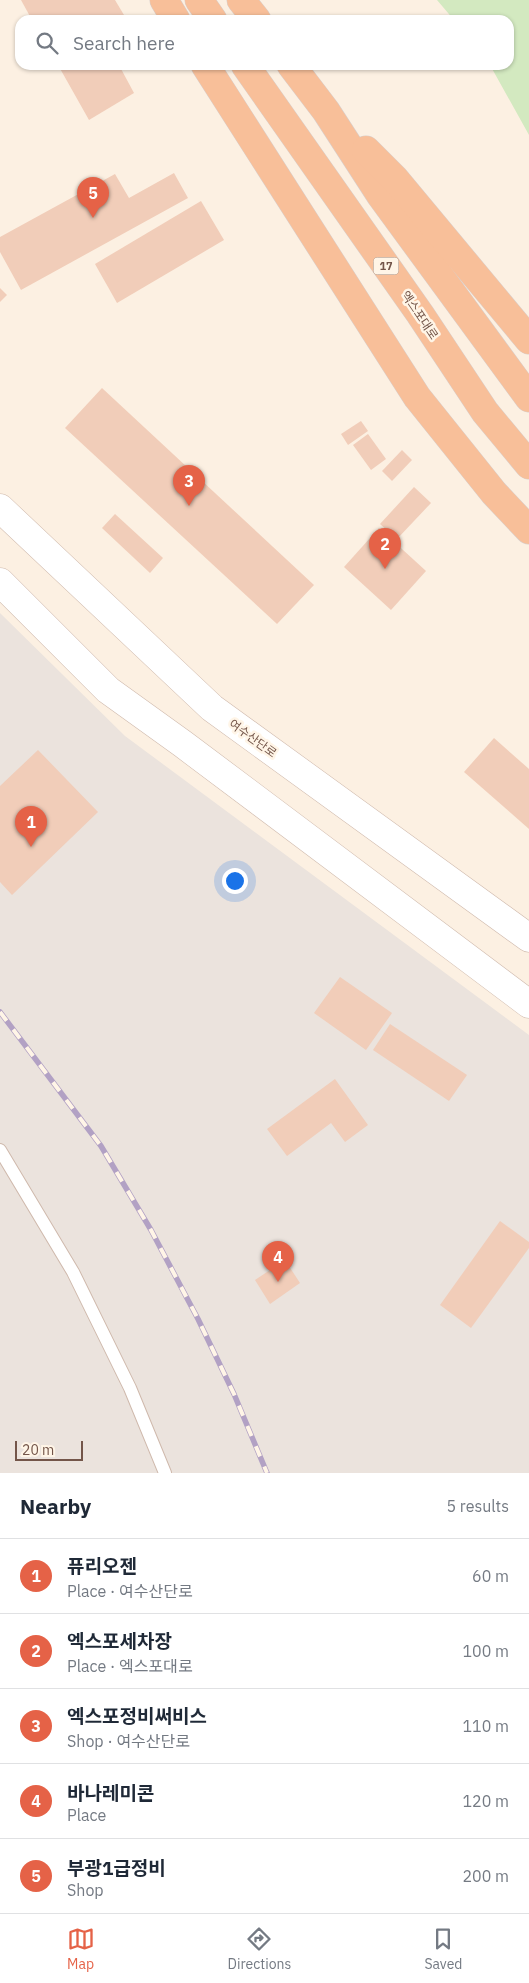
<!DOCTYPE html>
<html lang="en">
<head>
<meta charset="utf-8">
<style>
	:root { --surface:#fff; --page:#f6f6f7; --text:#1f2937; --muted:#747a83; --line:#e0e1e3; --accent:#e56247 }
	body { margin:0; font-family:"IBM Plex Sans","Noto Sans KR",sans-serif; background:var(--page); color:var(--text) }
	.scale { position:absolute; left:15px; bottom:12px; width:68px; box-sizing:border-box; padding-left:5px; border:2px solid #735549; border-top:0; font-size:14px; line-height:18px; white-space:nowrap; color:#735549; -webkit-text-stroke:4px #fff5e7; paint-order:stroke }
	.you { position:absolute; left:234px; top:880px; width:18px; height:18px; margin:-12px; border:4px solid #fff; border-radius:50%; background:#1a73e8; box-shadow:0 0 0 8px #1a73e833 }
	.badge { display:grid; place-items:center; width:32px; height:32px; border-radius:50%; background:var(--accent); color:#fff; font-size:16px; font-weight:700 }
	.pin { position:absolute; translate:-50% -41px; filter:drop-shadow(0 1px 2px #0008) }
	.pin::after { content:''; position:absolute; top:26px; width:18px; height:15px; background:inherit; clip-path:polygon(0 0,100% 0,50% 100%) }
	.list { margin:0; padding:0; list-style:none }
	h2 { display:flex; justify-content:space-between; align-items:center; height:65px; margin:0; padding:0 20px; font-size:21px }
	h2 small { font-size:16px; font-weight:400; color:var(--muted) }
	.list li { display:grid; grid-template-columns:32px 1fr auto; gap:15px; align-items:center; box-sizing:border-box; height:75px; padding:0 20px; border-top:1px solid var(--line) }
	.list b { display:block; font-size:19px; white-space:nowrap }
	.list p { margin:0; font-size:16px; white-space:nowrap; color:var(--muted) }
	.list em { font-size:16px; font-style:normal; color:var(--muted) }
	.icon { flex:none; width:28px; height:28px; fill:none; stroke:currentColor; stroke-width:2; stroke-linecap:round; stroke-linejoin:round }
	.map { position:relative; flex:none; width:529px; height:1473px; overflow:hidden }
	.search { position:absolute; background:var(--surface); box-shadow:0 1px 4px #0004; left:15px; right:15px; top:15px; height:55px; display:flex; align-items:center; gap:12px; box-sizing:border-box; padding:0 18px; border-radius:15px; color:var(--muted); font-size:19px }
	.sheet { height:440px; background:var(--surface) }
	nav { display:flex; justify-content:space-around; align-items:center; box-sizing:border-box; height:70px; border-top:1px solid var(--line); background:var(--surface); font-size:14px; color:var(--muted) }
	nav a { display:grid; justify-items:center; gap:2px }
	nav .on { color:var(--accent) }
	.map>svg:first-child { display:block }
	.industrial { fill:#ebe3dd }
	.green { fill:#d3e9c0 }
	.building { fill:#f1cdb9 }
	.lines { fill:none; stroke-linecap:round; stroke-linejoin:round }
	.service-casing { stroke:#cfb9ac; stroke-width:14 }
	.tertiary-casing { stroke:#cfb9ac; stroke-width:29 }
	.trunk-casing { stroke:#d8cfcc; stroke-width:29 }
	.service { stroke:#fff; stroke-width:12 }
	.tertiary { stroke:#fff; stroke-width:28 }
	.trunk { stroke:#f8bf99; stroke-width:28 }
	.rail-casing { stroke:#b2a1c4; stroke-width:5.5 }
	.rail { stroke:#fff5e7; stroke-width:4; stroke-dasharray:11; stroke-linecap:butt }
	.labels { text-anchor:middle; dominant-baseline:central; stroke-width:5; stroke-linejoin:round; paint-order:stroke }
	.shield { fill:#fff5e7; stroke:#9d8578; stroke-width:1 }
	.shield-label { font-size:11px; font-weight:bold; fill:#735549 }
	.street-label { font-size:12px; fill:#735549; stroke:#fff5e7 }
</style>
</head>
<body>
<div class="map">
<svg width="529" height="1473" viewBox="0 0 529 1473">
	<rect width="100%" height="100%" fill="#fcf0e2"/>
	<path class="industrial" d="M0,613L125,736L529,1035V1473H0Z"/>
	<path class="green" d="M437,0H529V135L490,65H509V20H454Z"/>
	<g class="building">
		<path d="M21,0H115L127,20H32Z"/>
		<path d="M58,65H124L120,67L134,93L89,120Z"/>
		<path d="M174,173L188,198L21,290L0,252V237L115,174L129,198Z"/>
		<path d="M201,201L224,240L117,303L95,264Z"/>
		<path d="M0,288L7,295L0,302Z"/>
		<path d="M102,388L314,585L277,624L65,428Z"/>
		<path d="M361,421L368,431L348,445L341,434Z"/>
		<path d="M368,434L386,459L371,470L353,445Z"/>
		<path d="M402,450L412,460L392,481L382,471Z"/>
		<path d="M414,487L431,503L397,539L380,524Z"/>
		<path d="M115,514L163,558L150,573L102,528Z"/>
		<path d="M379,528L426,571L391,610L344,567Z"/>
		<path d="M494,738L529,769V829L464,772Z"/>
		<path d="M38,750L98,812L12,895L0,882V786Z"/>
		<path d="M340,977L392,1013L366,1050L314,1013Z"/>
		<path d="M390,1024L467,1075L449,1101L373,1050Z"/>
		<path d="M335,1079L368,1125L345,1142L331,1123L287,1156L267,1129Z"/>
		<path d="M500,1221L529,1242V1248L471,1328L440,1305Z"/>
		<path d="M285,1260L300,1283L270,1304L255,1280Z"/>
	</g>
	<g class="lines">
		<g class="service-casing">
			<path id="service" d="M0,1150L73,1272L130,1388L165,1473"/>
		</g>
		<g class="tertiary-casing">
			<g id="tertiary">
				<path d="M0,508L212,708L529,938"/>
				<path d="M0,582L108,690L183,744L529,1004"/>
			</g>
		</g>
		<g class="trunk-casing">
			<g id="trunk">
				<path d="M164,0L176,20"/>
				<path d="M199,0L213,20"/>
				<path d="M241,0L257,20"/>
				<path d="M205,65L417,397L494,493L529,530"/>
				<path d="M245,65L420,314L485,412L529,465"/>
				<path d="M291,65L326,111L381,196L529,398"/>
				<path d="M366,150L395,179L529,340"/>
			</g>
		</g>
		<use href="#service" class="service"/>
		<use href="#tertiary" class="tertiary"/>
		<use href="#trunk" class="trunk"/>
		<g class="rail-casing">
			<path id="rail" d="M0,1012L101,1146L151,1230L198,1319L234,1394L267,1473"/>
		</g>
		<use href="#rail" class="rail"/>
	</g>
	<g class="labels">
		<rect class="shield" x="373.5" y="257.5" width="25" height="17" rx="4"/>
		<g class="shield-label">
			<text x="386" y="266">17</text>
		</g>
		<g class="street-label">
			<text transform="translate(420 315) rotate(56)">엑스포대로</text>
			<text transform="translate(253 738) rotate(36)">여수산단로</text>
		</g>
	</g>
</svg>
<div class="scale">20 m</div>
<div class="you"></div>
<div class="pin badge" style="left:31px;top:847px">1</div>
<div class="pin badge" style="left:385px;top:569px">2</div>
<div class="pin badge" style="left:189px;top:506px">3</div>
<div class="pin badge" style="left:278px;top:1282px">4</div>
<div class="pin badge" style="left:93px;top:218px">5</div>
<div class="search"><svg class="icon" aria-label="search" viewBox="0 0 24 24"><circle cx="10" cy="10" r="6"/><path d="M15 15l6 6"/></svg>Search here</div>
</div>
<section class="sheet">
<h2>Nearby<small>5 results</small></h2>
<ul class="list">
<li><span class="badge">1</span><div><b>퓨리오젠</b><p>Place · 여수산단로</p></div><em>60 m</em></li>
<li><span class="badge">2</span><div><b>엑스포세차장</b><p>Place · 엑스포대로</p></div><em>100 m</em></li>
<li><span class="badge">3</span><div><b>엑스포정비써비스</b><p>Shop · 여수산단로</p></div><em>110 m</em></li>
<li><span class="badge">4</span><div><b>바나레미콘</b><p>Place</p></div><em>120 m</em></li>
<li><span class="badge">5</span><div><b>부광1급정비</b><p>Shop</p></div><em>200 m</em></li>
</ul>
</section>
<nav>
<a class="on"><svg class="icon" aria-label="map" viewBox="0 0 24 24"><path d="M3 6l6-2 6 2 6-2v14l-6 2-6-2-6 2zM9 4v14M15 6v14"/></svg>Map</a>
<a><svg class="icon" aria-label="directions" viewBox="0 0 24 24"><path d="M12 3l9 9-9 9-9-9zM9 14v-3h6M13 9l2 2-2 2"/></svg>Directions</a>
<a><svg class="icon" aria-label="saved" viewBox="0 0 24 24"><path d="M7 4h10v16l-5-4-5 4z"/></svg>Saved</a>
</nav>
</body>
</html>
